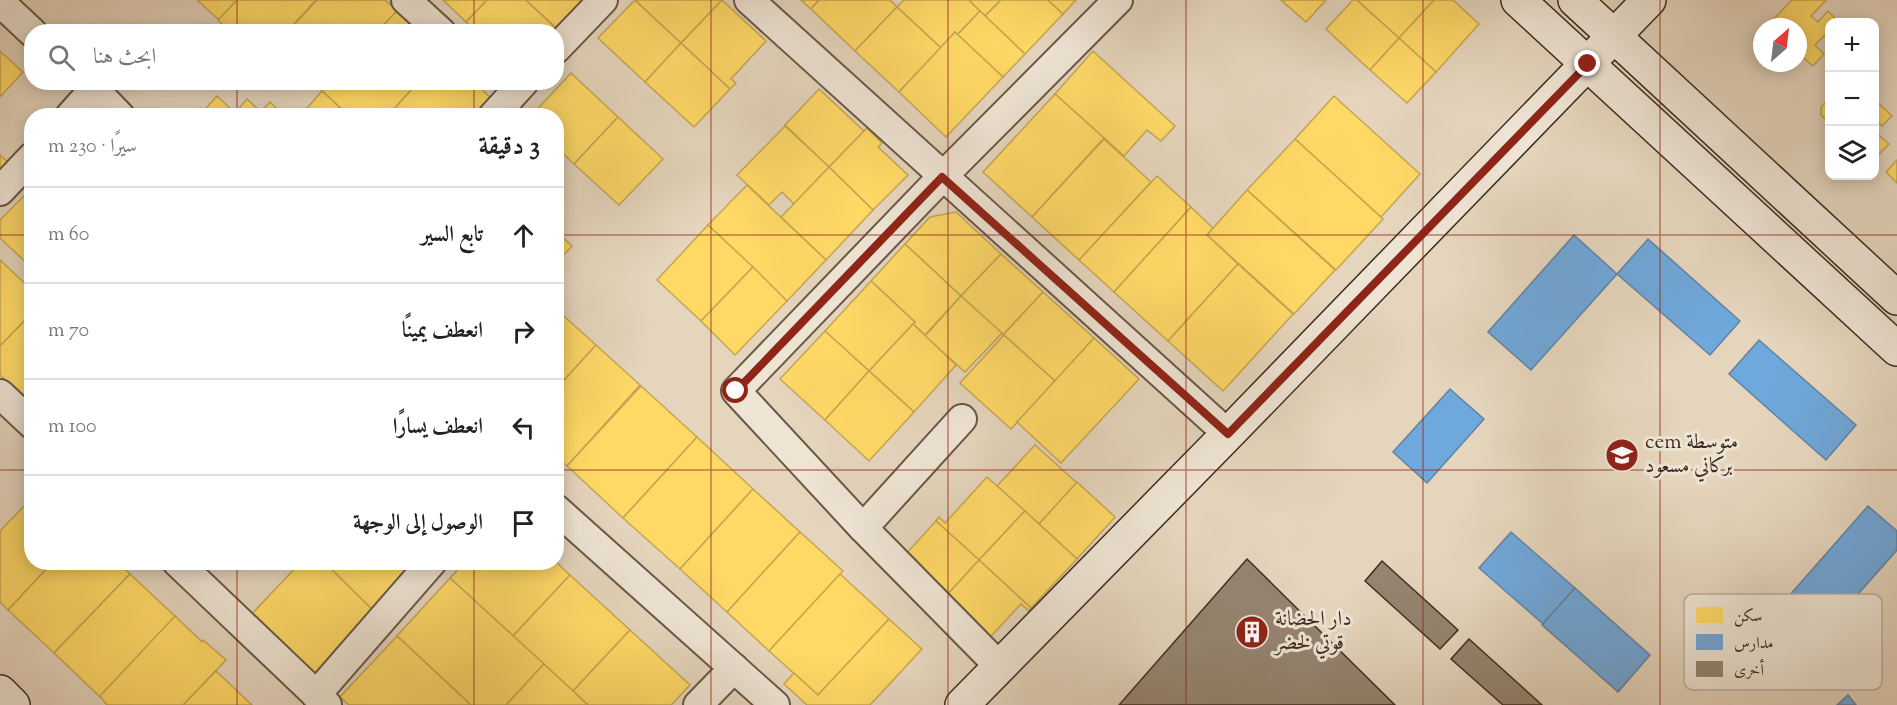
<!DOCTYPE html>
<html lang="ar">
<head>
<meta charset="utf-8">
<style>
	:root { --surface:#fff; --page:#f6f6f6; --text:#222; --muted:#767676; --line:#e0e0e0 }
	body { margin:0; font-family:"Sorts Mill Goudy",Amiri,serif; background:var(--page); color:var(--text); direction:rtl }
	.controls { position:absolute; right:18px; top:18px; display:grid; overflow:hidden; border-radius:12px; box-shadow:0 3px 15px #0003 }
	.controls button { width:54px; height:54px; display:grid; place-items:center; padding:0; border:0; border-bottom:2px solid var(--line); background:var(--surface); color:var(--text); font:30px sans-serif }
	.compass { position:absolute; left:1753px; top:18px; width:54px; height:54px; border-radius:50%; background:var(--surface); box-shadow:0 3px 15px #0003; rotate:28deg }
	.stop { position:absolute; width:18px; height:18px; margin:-14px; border:4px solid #8f2418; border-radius:50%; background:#fff }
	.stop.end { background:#8f2418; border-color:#fff; box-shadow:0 2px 6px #0008 }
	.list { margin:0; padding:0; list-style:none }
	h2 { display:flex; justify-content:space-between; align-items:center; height:78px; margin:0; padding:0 24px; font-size:26px }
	h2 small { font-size:20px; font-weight:400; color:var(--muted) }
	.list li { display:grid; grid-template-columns:39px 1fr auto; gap:18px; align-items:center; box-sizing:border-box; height:96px; padding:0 24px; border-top:2px solid var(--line) }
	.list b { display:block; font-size:22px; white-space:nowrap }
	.list em { font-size:20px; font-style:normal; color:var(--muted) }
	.icon { flex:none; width:33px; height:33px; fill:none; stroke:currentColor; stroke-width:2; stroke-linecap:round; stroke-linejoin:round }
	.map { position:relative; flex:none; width:1897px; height:705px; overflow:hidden; direction:ltr }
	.search { position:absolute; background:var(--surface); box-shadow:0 3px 15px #0003; left:24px; top:24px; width:540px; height:66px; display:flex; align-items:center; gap:15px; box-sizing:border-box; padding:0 21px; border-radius:24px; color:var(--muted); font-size:22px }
	.panel { position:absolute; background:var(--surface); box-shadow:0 3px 15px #0003; left:24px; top:108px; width:540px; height:462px; border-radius:24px; direction:rtl }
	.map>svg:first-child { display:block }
	.homes { fill:#ffd966; stroke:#c5a551; stroke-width:1.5 }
	.schools { fill:#6fa8dc; stroke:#6083a3; stroke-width:1.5 }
	.building { fill:#958471; stroke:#3e2d1f; stroke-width:1.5 }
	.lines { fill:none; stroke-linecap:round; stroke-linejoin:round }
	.street-casing { stroke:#685746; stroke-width:32 }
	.secondary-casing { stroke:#3e2d1f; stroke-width:36 }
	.street { stroke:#eee4d4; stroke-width:28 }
	.secondary { stroke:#eee4d4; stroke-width:33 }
	.route { stroke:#8f2418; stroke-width:8 }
	.grid { fill:none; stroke:#8f2418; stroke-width:1.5; stroke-opacity:0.55 }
	.labels { text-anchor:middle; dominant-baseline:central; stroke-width:6; stroke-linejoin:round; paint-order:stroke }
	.poi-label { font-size:21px; fill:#3e2d1f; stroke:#eee4d4; text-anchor:start }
	.key { fill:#eee4d4; stroke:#b9ad9e; stroke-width:1.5 }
	.key-label { font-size:16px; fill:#3e2d1f }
</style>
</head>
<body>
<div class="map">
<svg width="1897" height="705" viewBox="0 0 1897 705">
	<rect width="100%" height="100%" fill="#e5d5bd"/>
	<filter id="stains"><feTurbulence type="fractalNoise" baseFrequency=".00333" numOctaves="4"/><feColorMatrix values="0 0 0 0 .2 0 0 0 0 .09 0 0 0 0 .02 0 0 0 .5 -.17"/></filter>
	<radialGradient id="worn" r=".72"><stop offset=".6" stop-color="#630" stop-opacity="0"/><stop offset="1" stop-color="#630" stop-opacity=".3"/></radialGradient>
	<g class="homes">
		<path d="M197,0H237L219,20Z"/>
		<path d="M237,0H316L287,32H230L218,20Z"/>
		<path d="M317,0H385L397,11L377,32H287Z"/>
		<path d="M443,0H487L466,22Z"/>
		<path d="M487,0H526L557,29L555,32H476L466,22Z"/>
		<path d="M526,0H585L557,29Z"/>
		<path d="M635,0L681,43L645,82L598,38Z"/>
		<path d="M635,0H722L681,43Z"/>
		<path d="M722,0L766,41L731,79L736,83L730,89L681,43Z"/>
		<path d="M801,0H819L811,9Z"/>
		<path d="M819,0H890L897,7L855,51L811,9Z"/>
		<path d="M904,0H969L980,11L957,35L955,32L941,48L897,7Z"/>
		<path d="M969,0H1001L985,16Z"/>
		<path d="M1001,0H1048L1063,14L1025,54L985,16Z"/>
		<path d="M1048,0H1076L1063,14Z"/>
		<path d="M1281,0H1326L1306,22Z"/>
		<path d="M1353,0H1357L1399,38L1370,70L1326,29Z"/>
		<path d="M1357,0H1434L1399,38Z"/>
		<path d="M1434,0H1453L1479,24L1436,72L1399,38Z"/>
		<path d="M1792,0H1826L1811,16L1818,22L1828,11L1838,21L1830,22V30L1815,45L1824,54L1813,66L1798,53V27H1772V21Z"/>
		<path d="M897,7L941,48L899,92L855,51Z"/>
		<path d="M397,11L420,32H377Z"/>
		<path d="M980,11L1025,54L1003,77L957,35Z"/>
		<path d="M955,32L1003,77L946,137L899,92Z"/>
		<path d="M1399,38L1436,72L1407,103L1370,70Z"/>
		<path d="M681,43L730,89L694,127L645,82Z"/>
		<path d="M0,51L23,72L0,97Z"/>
		<path d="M1093,51L1175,126L1161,141L1147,130L1124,156L1055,94Z"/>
		<path d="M571,73L618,117L574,164L556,147V116H531Z"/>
		<path d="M313,82H331L322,91Z"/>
		<path d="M331,82H418L388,116H349L322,91Z"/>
		<path d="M418,82H474L494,101L481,116H388Z"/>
		<path d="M819,89L864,131L829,167L785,125Z"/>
		<path d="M322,91L349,116H300Z"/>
		<path d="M1055,94L1104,138L1032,217L983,172Z"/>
		<path d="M217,96L235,113L247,99L261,112L270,102L285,116H199Z"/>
		<path d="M1334,96L1420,174L1381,217L1295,139Z"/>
		<path d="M1830,98V123L1821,115V107Z"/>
		<path d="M1874,99L1892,116L1882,126L1874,118Z"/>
		<path d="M618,117L663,159L619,205L574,164Z"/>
		<path d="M785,126L829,167L794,204L782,192L769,205L737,175Z"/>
		<path d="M867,128L882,143L878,147L908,175L873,210L829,167Z"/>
		<path d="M1874,131L1889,144L1874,159Z"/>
		<path d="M1104,139L1151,182L1079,260L1032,217Z"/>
		<path d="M1295,139L1383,219L1336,270L1247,190Z"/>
		<path d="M0,155L9,163L0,172Z"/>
		<path d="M1897,160V183L1886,172Z"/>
		<path d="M829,167L873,210L826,260L781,217Z"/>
		<path d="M1157,176L1191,207L1114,292L1079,260Z"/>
		<path d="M747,185L826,260L787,301L708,225Z"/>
		<path d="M32,188V268L0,238V220Z"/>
		<path d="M1247,190L1335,270L1294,314L1207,235Z"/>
		<path d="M1191,207L1213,228L1207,235L1238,264L1168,341L1114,292Z"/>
		<path d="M956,212L1001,254L961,296L905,244L930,217Z"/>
		<path d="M708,225L753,267L701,321L657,280Z"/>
		<path d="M556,231L572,246L556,263Z"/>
		<path d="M905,244L961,296L925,335L913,324L915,322L871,281Z"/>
		<path d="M1001,254L1043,292L1003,335L961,296Z"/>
		<path d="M0,260L32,290V313L0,346Z"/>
		<path d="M1238,264L1293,314L1223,391L1168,341Z"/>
		<path d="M753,267L787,301L735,355L701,321Z"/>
		<path d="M871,281L915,322L869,371L825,331Z"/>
		<path d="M1043,292L1094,338L1055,381L1003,335Z"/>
		<path d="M961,296L1002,333L965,372L925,336Z"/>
		<path d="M556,309L596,345L556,389Z"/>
		<path d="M32,313V406L0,375V346Z"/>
		<path d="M913,324L956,365L914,412L869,371Z"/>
		<path d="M825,331L869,371L825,420L780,379Z"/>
		<path d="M1004,335L1055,381L1011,429L960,383Z"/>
		<path d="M1094,338L1139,379L1061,463L1017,422Z"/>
		<path d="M596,345L640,385L567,466L556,457V389Z"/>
		<path d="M869,371L914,412L869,461L825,420Z"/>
		<path d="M641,386L697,437L623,518L567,466Z"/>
		<path d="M697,437L753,489L680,569L623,518Z"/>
		<path d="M1035,445L1077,483L1039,524L997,486Z"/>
		<path d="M987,477L1025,511L979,560L936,521L939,517L945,523Z"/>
		<path d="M1077,482L1115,517L1077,559L1039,524Z"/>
		<path d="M753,489L800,532L727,612L680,569Z"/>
		<path d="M32,498V562H53L8,610L0,602V531Z"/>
		<path d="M1025,511L1077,559L1031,608L979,560Z"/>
		<path d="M936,521L979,560L937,606L894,567Z"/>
		<path d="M800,532L843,571L769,651L727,612Z"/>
		<path d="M979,560L1031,608L1029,611L1021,604L981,647L937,606Z"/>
		<path d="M53,562H118L130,574L54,653L8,610Z"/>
		<path d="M301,562H325L376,613L312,679L249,617Z"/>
		<path d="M324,562H425L376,613Z"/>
		<path d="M465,562H556L570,575L513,636L450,578Z"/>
		<path d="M130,574L176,617L100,697L54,653Z"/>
		<path d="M840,574L889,619L818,695L769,651Z"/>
		<path d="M570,575L630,630L573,691L513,636Z"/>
		<path d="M450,578L544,664L506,705H471L397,636Z"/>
		<path d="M175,616L202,642L203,640L226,660L183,705H107L100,696Z"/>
		<path d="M889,619L922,649L870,705H807L784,684L794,673L818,695Z"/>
		<path d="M630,630L690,685L671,705H588L573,691Z"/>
		<path d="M397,636L471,705H349L340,697Z"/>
		<path d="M544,664L573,691L588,705H506Z"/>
		<path d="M216,671L252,705H183Z"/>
	</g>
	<g class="schools">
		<path d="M1574,235L1617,274L1531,370L1488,332Z"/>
		<path d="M1648,239L1740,321L1710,355L1617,274Z"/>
		<path d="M1759,340L1856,425L1826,460L1729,374Z"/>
		<path d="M1450,389L1484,419L1427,483L1393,452Z"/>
		<path d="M1868,506L1897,531V550L1820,637L1782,604Z"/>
		<path d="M1511,532L1575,588L1543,624L1479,568Z"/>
		<path d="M1575,588L1650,655L1618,692L1542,625Z"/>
		<path d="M1848,695L1856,705H1837Z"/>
	</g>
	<g class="building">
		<path d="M1247,559L1395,705H1119Z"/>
		<path d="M1382,561L1458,630L1440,649L1365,581Z"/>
		<path d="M1469,639L1542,705H1503L1451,659Z"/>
	</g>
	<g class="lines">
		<g class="street-casing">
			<g id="street">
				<path d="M406,0L441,32"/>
				<path d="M749,0L1228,434"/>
				<path d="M0,2L32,32"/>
				<path d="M556,49L603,0"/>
				<path d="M87,82L120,116"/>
				<path d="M70,116L94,89"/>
				<path d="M493,116L524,82"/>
				<path d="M0,191L32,157"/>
				<path d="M0,394L32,424"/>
				<path d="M556,509L775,705"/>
				<path d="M863,528L962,419"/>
				<path d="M177,562L327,705"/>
				<path d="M1000,667L863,528L736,391L942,177L1118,0"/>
				<path d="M316,695L432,562"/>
				<path d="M698,705L734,668"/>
			</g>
		</g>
		<g class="secondary-casing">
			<g id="secondary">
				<path d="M1518,0L1897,349"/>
				<path d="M1575,0L1897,298"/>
				<path d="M0,692L13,705"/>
				<path d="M962,705L1228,434L1649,0"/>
			</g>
		</g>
		<use href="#street" class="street"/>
		<use href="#secondary" class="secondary"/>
	</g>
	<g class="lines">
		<path class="route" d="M736,391L942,177L1228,434L1588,64"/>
	</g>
	<path class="grid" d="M237,0V32M474,0V32M711,0V705M948,0V705M1186,0V705M1423,0V705M1660,0V705M237,82V116M474,82V116M0,235H32M556,235H1897M0,470H32M556,470H1897M237,562V705M474,562V705"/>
	<defs>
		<g id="school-disc" transform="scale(1.725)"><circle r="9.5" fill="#8f2418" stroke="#eee4d4"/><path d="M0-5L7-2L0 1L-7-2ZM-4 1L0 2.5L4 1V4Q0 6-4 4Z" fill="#fff"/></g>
		<g id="building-disc" transform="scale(1.725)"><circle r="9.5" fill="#8f2418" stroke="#eee4d4"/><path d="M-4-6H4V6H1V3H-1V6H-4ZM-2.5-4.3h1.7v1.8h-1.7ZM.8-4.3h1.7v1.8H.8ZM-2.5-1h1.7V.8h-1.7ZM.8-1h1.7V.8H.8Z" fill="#fff"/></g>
	</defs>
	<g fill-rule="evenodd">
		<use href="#school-disc" x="1622" y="455"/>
		<use href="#building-disc" x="1252" y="632"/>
	</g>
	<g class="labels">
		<g class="poi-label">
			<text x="1645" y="443">cem متوسطة<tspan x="1645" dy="24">بركاني مسعود</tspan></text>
			<text x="1275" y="620">دار الحضانة<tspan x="1275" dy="24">قوتي لخضر</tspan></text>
		</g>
	</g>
	<rect x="1684" y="594" width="198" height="96" rx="9" class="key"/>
	<rect x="1696" y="607" width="27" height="16" fill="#ffd966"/>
	<rect x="1696" y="634" width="27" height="16" fill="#6fa8dc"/>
	<rect x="1696" y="661" width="27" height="16" fill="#958471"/>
	<g class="key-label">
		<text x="1734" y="621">سكن</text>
		<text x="1734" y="648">مدارس</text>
		<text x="1734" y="675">أخرى</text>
	</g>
	<rect width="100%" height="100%" filter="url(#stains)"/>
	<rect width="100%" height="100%" fill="url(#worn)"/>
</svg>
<div class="controls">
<button>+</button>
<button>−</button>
<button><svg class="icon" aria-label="layers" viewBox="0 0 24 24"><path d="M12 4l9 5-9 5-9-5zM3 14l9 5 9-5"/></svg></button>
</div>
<svg class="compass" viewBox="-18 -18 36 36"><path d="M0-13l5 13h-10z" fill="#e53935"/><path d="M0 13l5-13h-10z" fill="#767676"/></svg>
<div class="stop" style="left:736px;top:391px"></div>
<div class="stop end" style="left:1588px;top:64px"></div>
<div class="search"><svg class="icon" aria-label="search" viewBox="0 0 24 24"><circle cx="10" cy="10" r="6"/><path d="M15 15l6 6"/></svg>ابحث هنا</div>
<section class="panel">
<h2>3 دقيقة<small>سيرًا · 230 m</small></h2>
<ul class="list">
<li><svg class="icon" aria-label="ahead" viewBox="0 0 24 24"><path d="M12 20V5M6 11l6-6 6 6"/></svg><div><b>تابع السير</b></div><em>60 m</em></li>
<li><svg class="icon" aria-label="right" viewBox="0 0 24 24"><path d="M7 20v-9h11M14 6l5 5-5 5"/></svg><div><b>انعطف يمينًا</b></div><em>70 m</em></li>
<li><svg class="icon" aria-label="left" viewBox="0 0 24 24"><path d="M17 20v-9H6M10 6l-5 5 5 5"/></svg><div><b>انعطف يسارًا</b></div><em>100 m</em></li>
<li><svg class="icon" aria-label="arrive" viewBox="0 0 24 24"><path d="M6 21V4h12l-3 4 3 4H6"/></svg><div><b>الوصول إلى الوجهة</b></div></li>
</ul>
</section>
</div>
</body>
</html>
